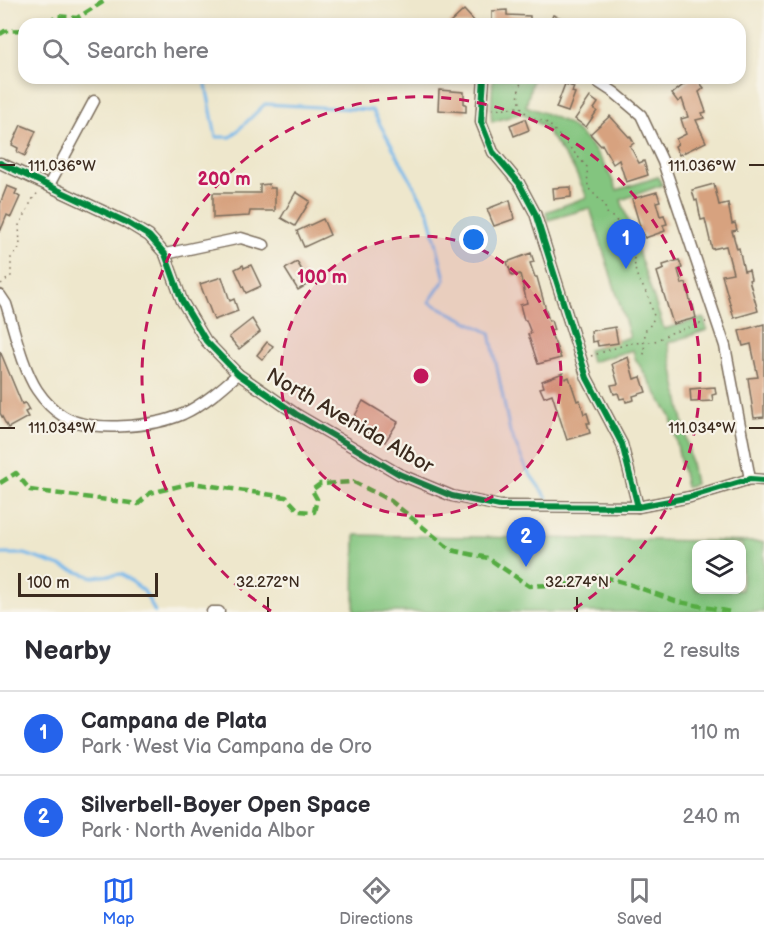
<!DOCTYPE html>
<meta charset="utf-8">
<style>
:root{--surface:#fff;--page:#f7f7f7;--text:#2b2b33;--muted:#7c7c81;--line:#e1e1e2;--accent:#2563eb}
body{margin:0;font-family:"Balsamiq Sans",sans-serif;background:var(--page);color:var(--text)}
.controls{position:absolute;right:18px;bottom:18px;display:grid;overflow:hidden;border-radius:12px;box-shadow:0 3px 9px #0003}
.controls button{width:54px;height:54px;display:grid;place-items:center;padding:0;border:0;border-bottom:2px solid var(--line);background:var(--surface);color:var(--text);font:30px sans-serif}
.scale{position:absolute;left:18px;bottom:15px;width:140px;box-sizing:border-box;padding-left:6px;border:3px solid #3b2a1e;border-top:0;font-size:16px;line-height:21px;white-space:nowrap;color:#3b2a1e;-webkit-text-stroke:4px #f7f3e8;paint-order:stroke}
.you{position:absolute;left:474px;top:240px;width:21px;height:21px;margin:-15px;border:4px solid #fff;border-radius:50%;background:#1a73e8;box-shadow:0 0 0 9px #1a73e833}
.badge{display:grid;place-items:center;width:39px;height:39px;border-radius:50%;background:var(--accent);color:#fff;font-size:20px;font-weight:700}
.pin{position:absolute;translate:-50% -50px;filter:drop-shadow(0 2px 3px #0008)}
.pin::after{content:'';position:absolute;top:32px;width:21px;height:18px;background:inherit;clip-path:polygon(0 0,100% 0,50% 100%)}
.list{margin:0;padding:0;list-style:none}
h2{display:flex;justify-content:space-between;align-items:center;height:78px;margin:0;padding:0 24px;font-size:26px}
h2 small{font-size:20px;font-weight:400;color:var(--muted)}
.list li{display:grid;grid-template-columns:39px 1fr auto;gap:18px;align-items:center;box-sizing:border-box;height:84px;padding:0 24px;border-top:2px solid var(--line)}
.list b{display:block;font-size:22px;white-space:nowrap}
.list p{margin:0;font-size:20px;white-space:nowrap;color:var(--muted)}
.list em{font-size:20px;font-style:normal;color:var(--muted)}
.icon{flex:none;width:33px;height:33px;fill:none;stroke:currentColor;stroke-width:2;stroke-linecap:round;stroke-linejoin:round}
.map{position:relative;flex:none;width:764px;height:612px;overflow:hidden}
.search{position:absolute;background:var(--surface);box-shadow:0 3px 9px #0003;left:18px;right:18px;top:18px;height:66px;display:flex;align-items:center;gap:15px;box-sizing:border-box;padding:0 21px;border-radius:18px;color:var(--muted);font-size:22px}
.sheet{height:246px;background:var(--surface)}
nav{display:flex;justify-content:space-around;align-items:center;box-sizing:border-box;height:84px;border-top:2px solid var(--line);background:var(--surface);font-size:16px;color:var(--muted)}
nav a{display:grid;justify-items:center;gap:3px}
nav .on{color:var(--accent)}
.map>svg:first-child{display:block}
</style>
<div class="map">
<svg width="764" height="612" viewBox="0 0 764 612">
<rect width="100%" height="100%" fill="#f7f3e8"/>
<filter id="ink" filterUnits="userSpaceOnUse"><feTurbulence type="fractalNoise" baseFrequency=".0167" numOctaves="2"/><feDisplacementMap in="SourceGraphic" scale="12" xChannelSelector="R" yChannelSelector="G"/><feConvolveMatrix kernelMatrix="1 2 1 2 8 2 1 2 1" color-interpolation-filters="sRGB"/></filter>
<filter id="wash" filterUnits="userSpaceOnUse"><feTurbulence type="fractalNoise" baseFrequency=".008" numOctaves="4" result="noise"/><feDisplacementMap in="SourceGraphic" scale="24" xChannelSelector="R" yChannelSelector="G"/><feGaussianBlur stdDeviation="1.35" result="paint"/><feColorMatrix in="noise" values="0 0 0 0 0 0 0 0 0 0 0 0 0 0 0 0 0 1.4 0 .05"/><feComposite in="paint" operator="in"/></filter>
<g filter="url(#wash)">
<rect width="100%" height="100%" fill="#eee7cc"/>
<g fill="#83c57f" stroke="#5f784e" stroke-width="1.5" fill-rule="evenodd">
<path d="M493,78H533L526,106C539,111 554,116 566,123C590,139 606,164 617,190L658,177L662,185L621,200L664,329L704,318L707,330L668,343L695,484L686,487L671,417L635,358L633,350L591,362L588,350L630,337L590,208L548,220L546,212L587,197L574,169L544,127L522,113L492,122L491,112Z"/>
<path d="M355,535L764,542V612H354ZM696,544H742V590H696Z"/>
</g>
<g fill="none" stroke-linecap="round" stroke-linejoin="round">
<g stroke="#76b8eb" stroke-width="3">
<path d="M206,85L216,137H231L265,104L372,110L429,213L445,279L429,302L490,333L510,432L527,470L547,498"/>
<path d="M0,554H25L93,577L122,574L144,591L155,612"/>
</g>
</g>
<g id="blocks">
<g fill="#d7a27f">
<path d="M464,10L474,21L470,24H449Z"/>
<path d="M507,10V15L530,16V24H492V11Z"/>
<path d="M553,15L576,23V24H549Z"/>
<path d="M692,78H696L704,88L699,92L706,112L702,113L704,118L696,120L706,142L679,155L675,146L678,144L676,139L686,134L681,119L688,117L682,99L678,102L672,94Z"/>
<path d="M565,84L574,87L572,92L575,93L568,112L556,108Z"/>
<path d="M439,90L464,92V104H466V112L438,110Z"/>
<path d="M590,97L598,103L594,109L597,111L586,127L575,119Z"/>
<path d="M610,116L629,137L630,136L634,143L630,146L639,163L644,161L648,175L626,182L619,160L613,164L602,144L601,146L590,134Z"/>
<path d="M525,119L529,130L514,136L510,125Z"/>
<path d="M21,125L36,131L25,156L17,152L18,148L12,145Z"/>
<path d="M269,184L270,188H275V211H250L249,216L213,218V193H260V185Z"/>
<path d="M714,184L719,205L728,203L732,224L735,223L737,230L732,231L737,249L739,248L744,271L749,270L751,279L749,280L758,311L734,318L722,275L733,273L726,246L712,249L705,219L701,220L697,200L695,201L692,190Z"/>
<path d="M7,186L17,190L15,194L20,197L11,217L7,215L0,232V204Z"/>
<path d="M571,187V197L554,199L553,188Z"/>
<path d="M296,192L310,201L295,226L281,218Z"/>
<path d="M657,192L660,201L656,202L660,216L664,215L667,224L663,225L665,231L645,238L643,233L639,234L637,227L640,226L632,199Z"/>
<path d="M510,200L514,219L494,226L487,209Z"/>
<path d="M323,219L330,235L304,247L297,231Z"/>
<path d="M531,253L534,262L530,263L535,277H537L549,321L551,320L554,330L550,331L561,358L538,364L528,334L531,333L526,320H524L520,305L527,303L520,274L512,276L507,262Z"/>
<path d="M679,260L682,268L678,270L682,284L686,283L691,305H693L696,318L673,324L657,272L664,269L663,265Z"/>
<path d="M297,262L310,283L298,290L285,269Z"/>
<path d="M243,265L244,268L251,265L261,286L246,293L235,269Z"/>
<path d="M222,277L230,301L234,299L238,311L214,320L200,284Z"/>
<path d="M252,319L260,332L239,349L229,337Z"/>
<path d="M764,324V417L754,418L748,378L758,377L751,344L743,346L739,331Z"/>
<path d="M615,327L618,343L598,346L597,341L592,342L591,331Z"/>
<path d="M267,342L273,346L263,360L257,355Z"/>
<path d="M0,351L22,404L25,403L29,410L25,412L28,417L8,428L0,413Z"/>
<path d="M628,357L634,379L641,377L646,392L633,396L634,400L626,402L625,398L620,399L618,393L614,394L611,385L618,384L612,364Z"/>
<path d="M563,373L565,379L569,377L577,401L580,400L584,414L587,413L590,423H587L590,433L567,440L552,394L544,397L540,388L544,387L542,381Z"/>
<path d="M715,387L716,394L712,395L713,401L691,402L690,389Z"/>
<path d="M363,401L398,422L385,442L351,423Z"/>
</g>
</g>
</g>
<g filter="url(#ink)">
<use href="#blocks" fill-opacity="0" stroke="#7a6c5b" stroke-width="1.5"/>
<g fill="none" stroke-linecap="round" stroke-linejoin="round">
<g stroke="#7a6c5b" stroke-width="13">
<g id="minor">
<path d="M484,78L481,122L493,152L519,183L535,213L587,378L622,444L638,507"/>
<path d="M592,78L615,93L641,115L663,162L725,346L750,479"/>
<path d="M0,163L126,222L149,236L165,254L182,301L206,341L238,374L296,414L399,474L452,496L500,506L638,507L690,497L750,479L764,480"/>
<path d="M49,185L94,101"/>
<path d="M165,254L241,238L264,245"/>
<path d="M0,295L6,304C14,329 23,369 37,390C43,399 53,410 63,416C90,433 154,427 183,414C204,404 220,390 238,374"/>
<path d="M212,612H219"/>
</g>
</g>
<g stroke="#7a6c5b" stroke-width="1.5" stroke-dasharray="1.5 4.5" stroke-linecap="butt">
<path d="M522,78L518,94L521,107L528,116L548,123L587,167L588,188L604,204L607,213L616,220L633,252L636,274L649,298L654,316L652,323L645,331L644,355"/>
<path d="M492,109L520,107"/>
<path d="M1,284L11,276V258L20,247L19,224C28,214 29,200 38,193"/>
<path d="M591,356L630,343L653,342L671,333L706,322"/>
</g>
<use href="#minor" stroke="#fff" stroke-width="10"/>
<g stroke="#55ab43" stroke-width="4.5" stroke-dasharray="9 4.5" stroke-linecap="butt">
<path d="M48,24L57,16L77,18L106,0"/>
<path d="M0,34L5,31L24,30"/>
<path d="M0,483L16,473L30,490L138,504L150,493L192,483L286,497L299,511L314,512L317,499L312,490L320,484L354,482L391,501L451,550L488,558L529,586L572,584L601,576L629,584L675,601L730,612"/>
</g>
<g stroke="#f7f3e8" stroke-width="10">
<g id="cycleway">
<path d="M484,78L481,122L493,152L519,183L535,213L587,378L622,444L638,507"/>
<path d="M0,163L126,222L149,236L165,254L182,301L206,341L238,374L296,414L399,474L452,496L500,506L638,507L690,497L750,479L764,480"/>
</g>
</g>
<use href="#cycleway" stroke="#00873e" stroke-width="6"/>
</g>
</g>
<path fill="none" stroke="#3b2a1e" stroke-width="2" d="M0,165H15M749,165H764M0,428H15M749,428H764M268,597V612M577,597V612"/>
<circle cx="421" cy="376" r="140" fill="#c2185b" fill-opacity=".12"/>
<g fill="none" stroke="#c2185b" stroke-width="3" stroke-dasharray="10 8">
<circle cx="421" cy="376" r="140"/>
<path d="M271 611A279 279 0 1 1 571 611"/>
</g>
<g text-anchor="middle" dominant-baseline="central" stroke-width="4.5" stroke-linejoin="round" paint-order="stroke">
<g font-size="21" fill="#3b2a1e" stroke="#f7f3e8">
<text transform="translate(350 421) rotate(30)">North Avenida Albor</text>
</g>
</g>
<g font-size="15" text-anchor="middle" fill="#3b2a1e" stroke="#f7f3e8" stroke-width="4.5" stroke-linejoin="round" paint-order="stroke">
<text x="702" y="171">111.036°W</text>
<text x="62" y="171">111.036°W</text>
<text x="702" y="433">111.034°W</text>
<text x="62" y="433">111.034°W</text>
<text x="268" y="587">32.272°N</text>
<text x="577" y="587">32.274°N</text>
</g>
<circle cx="421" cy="376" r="9" fill="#c2185b" stroke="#f7f3e8" stroke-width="3"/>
<g font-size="18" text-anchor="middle" font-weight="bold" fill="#c2185b" stroke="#f7f3e8" stroke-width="4.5" stroke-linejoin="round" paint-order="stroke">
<text x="224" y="185">200 m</text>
<text x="322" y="283">100 m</text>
</g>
</svg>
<div class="controls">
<button><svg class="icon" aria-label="layers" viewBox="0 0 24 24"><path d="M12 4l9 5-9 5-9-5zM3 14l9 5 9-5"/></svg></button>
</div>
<div class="scale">100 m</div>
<div class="you"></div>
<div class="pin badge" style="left:626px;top:269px">1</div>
<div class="pin badge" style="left:526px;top:567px">2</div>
<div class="search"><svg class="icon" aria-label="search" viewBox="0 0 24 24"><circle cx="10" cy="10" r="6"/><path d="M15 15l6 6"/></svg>Search here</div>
</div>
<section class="sheet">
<h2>Nearby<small>2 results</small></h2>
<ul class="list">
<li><span class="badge">1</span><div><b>Campana de Plata</b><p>Park · West Via Campana de Oro</p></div><em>110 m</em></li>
<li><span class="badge">2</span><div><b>Silverbell-Boyer Open Space</b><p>Park · North Avenida Albor</p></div><em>240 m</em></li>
</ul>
</section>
<nav>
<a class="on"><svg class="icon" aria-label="map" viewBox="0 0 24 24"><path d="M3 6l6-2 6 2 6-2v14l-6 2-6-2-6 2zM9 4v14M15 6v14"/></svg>Map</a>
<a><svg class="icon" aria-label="directions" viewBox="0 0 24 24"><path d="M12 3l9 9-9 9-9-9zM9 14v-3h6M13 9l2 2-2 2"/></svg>Directions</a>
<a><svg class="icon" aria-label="saved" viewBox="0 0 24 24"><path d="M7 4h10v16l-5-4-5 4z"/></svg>Saved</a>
</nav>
